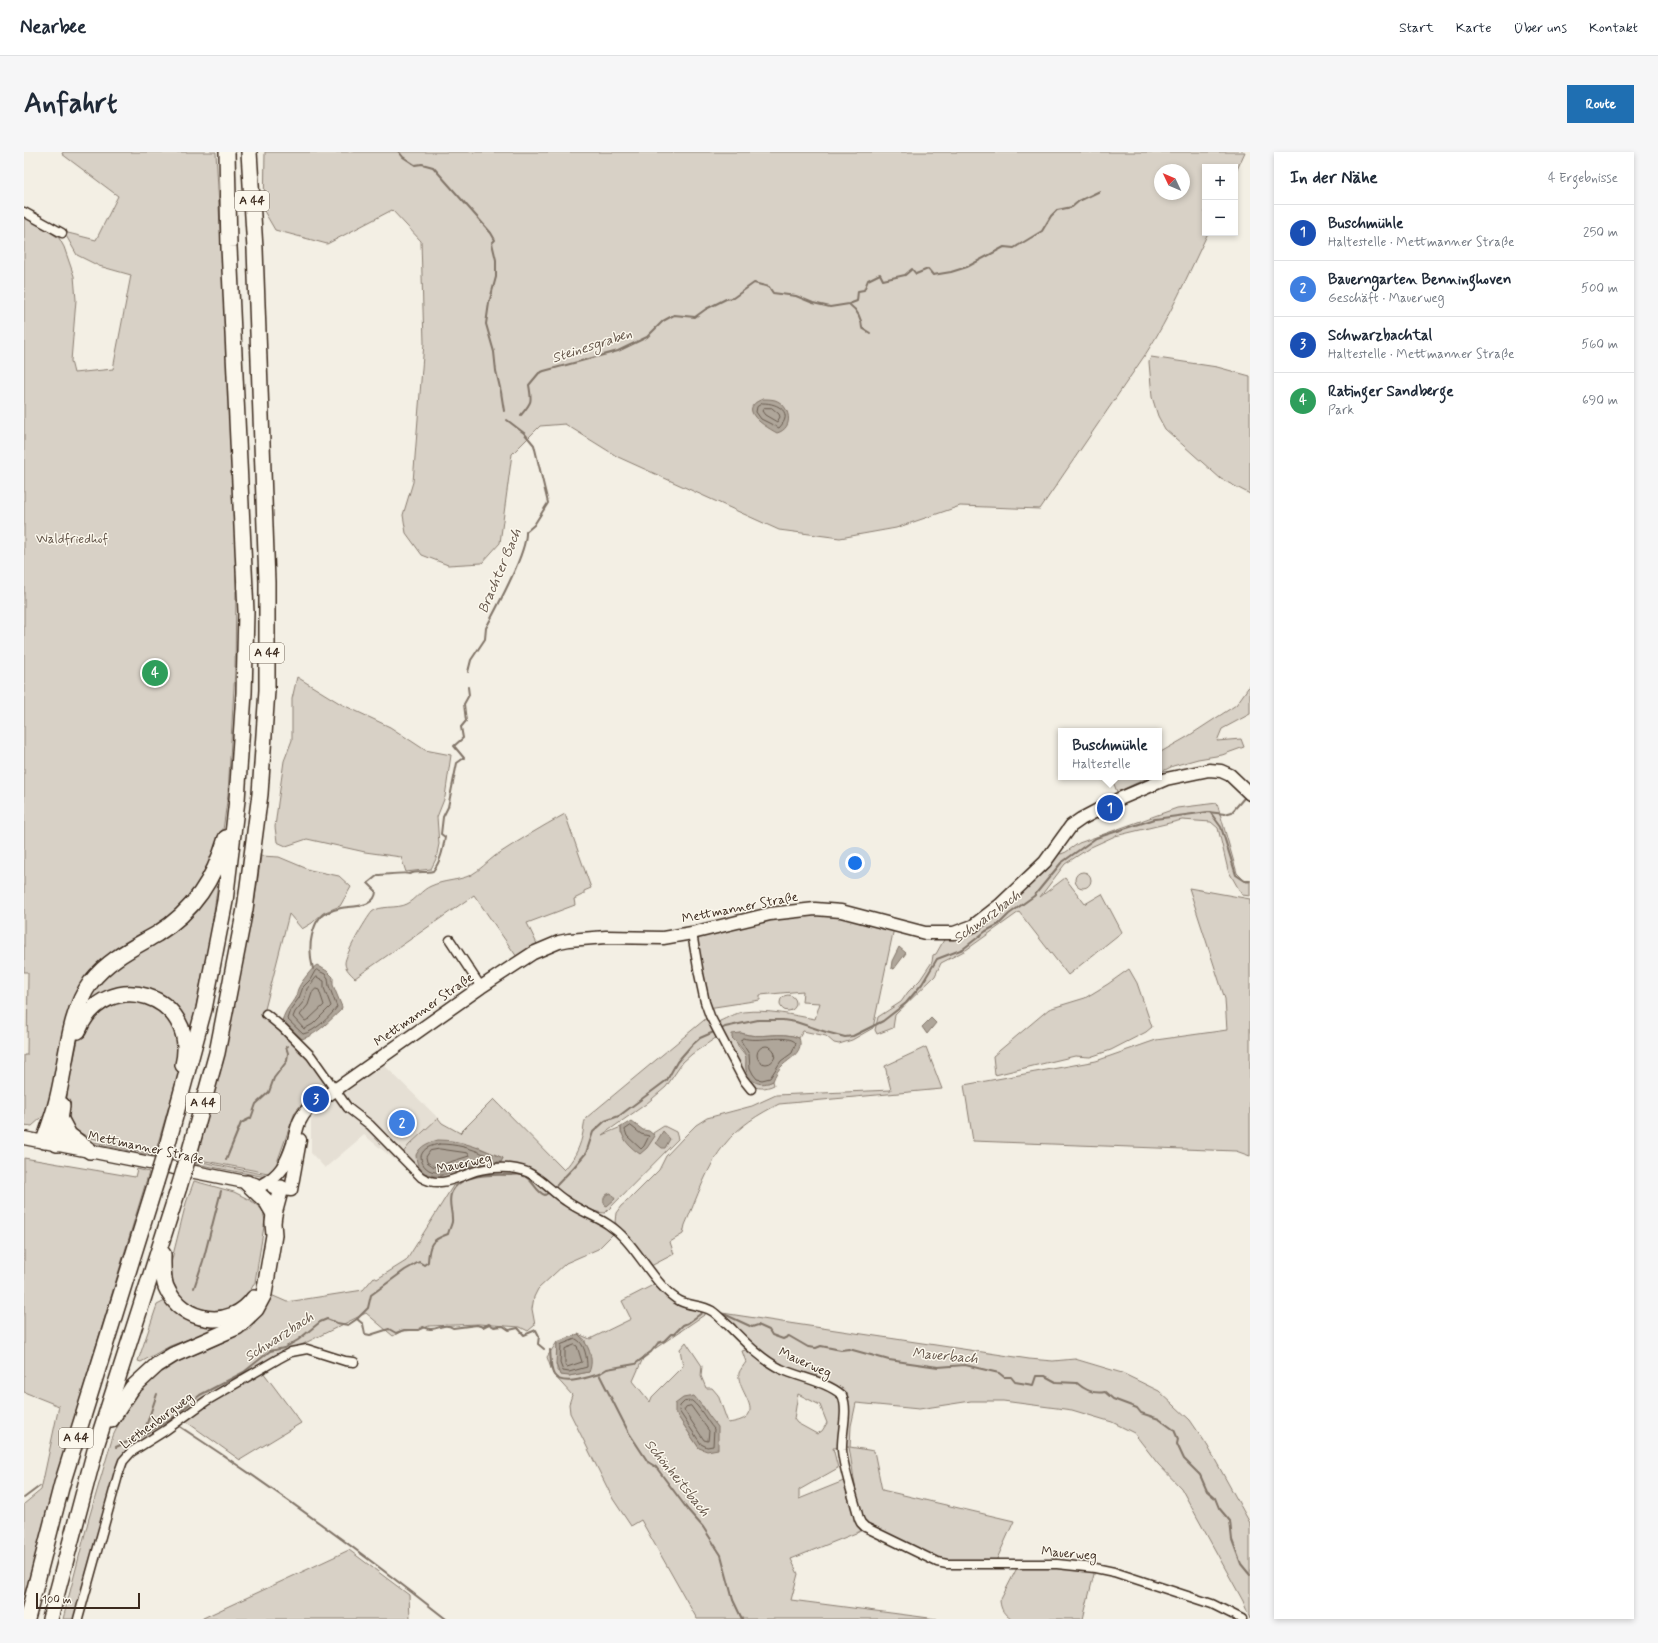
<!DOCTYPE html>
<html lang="de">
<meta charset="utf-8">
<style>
:root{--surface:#fff;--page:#f6f6f7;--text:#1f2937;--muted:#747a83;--line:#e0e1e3;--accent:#1f6fb2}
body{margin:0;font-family:Mynerve,sans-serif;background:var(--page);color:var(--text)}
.controls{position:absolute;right:12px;top:12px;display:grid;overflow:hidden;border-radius:0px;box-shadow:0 2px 6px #0003}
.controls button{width:36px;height:36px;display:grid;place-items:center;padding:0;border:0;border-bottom:1px solid var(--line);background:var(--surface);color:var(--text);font:20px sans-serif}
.compass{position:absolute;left:1130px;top:12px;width:36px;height:36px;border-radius:50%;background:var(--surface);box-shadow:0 2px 6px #0003;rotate:314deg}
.scale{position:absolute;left:12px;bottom:10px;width:104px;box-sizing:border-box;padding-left:4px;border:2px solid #3b2a1e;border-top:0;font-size:11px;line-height:14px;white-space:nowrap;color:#3b2a1e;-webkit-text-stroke:3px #fbf7ec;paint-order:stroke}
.you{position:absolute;left:831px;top:711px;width:14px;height:14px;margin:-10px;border:3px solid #fff;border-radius:50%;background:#1a73e8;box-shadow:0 0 0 6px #1a73e833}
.badge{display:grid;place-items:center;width:26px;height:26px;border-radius:50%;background:var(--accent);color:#fff;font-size:13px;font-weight:700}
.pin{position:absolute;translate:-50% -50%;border:2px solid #fff;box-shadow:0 1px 4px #0006}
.popup{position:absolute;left:1034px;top:576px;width:104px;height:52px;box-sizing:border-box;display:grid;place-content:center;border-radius:0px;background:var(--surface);filter:drop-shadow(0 1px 3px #0005);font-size:13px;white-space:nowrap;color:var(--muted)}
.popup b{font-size:15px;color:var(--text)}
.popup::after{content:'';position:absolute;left:50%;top:100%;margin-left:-8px;border:8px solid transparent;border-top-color:var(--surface)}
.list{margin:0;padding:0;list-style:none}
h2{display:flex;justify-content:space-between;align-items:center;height:52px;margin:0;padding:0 16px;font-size:17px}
h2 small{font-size:13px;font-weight:400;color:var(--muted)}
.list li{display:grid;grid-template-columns:26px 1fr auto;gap:12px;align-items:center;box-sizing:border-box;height:56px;padding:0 16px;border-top:1px solid var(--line)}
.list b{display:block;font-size:15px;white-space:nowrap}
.list p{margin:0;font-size:13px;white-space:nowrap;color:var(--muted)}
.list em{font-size:13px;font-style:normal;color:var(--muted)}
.map{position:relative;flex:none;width:1226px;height:1467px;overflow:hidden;border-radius:0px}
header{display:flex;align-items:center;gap:24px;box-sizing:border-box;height:56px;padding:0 20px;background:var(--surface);border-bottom:1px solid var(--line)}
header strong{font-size:19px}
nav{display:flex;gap:22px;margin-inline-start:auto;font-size:14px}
.intro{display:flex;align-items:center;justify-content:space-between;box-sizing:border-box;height:96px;padding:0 24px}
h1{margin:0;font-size:28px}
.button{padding:10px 18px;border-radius:0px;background:var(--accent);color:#fff;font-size:14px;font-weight:700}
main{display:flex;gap:24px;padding:0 24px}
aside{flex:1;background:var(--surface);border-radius:0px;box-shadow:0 2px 6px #0003}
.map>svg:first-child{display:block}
</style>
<header>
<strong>Nearbee</strong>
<nav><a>Start</a><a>Karte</a><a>Über uns</a><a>Kontakt</a></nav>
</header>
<div class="intro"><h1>Anfahrt</h1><a class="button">Route</a></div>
<main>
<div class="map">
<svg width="1226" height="1467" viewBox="0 0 1226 1467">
<rect width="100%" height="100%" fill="#f3efe4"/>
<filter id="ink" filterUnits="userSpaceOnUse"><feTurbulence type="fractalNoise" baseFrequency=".025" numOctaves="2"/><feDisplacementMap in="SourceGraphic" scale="8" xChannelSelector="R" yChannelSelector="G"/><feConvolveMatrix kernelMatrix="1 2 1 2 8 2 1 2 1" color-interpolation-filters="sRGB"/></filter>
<g filter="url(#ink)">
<path fill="#e5dfd4" d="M357,910L414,966L385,993L371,1008L340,983L301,1016L287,1001V968L309,949L321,935Z"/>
<g fill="#d8d1c6" stroke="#8a7e72" fill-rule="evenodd">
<path d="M39,0H192L213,385L212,437L216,439H212L211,517L204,642L199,678L191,701L182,721L166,744L145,766L62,827L49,848L41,872L25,959L8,974L0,973V903H3L4,820H0V63L35,86L40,95L50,124L52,148L47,209L50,221L89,217L107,123L75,114L53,103L40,80L72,88L94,44L38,2Z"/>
<path d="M241,0H1221L1211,22V15H1181V81H1184C1164,122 1146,165 1121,203L1016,357L936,354L872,376L816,386L755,378L594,305L541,272L516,274L488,302L476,391L458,411L424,413L398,403L382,381L379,363L389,330L400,191L397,89L368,58L303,92L251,78L240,59ZM1136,18H1160V42H1136Z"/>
<path d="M1127,205L1193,215L1226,224V342L1197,327L1141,277L1134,264L1128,245L1125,210Z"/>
<path d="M273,525L317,552L366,575L401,598L427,603L421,645L413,665L415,692L412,707L407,717L382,720L377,705L341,700L283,687L262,694L253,690L251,675L254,651L260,609L268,588V547Z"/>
<path d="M1226,533V562L1198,577L1193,589L1217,587L1220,595L1198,603L1174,607L1149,614L1135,621V601L1163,585L1212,553Z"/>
<path d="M1091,625H1126L1093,640L1088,627Z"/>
<path d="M1193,651L1213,721L1222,730H1226V744L1218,743L1204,718L1194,676L1187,670L1158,668L1091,684L1067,695L1041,712L1016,745L1041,726L1061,752L1078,742L1098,780L1044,823L995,760L942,798L917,811L911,824L871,863L869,876L853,882L851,878L854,865L877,850L884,840L896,828L908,810L909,803L912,802L921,786L936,783L1032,699L1037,702L1042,700L1055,691L1153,656Z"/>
<path d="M541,662L567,736L560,739V742L550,747L551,753L503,771L514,794L493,805L450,743L331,826C327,822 321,817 321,811C321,803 342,767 348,760C355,753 374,757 383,752C392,748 397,738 407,734C420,728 434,729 447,723C456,718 463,710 471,704C494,689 517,675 541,662Z"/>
<path d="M237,704L255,705L286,718L315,724L327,735L316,754L299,761L288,771L278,777L265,762L239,865L256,876L286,905L303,934L275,955L271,960L251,1016L247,1020L244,1021L171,1007L199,910L206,866L230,752Z"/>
<circle cx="1059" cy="728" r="8"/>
<path d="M195,724L187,780L166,884L121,840L55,861L68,834Z"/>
<path d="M1165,736L1226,747V1004L1212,999L949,989L940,933L1072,909L1132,888L1203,878L1201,847Z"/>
<path d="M798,759L870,776L849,876L828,888L815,892L810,891L802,884L779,879L775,886C756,878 736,888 717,881L708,886L713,890L714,894L744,931L749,929L750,933C742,937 733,937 726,933L693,873L696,869C703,866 712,861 719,860C743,857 768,863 791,867L796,851L778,850L779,839L736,843V848L684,856L672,782L712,771Z"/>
<path d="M1105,817L1113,831L1128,875L1122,880L1087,898L1066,905L1051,904L971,923L969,904L1025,857L1061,846L1084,832Z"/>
<circle cx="764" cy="851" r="8"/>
<path d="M123,847L151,870L158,909L132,998L66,986L53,979L41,966L44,934L54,888L58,874L86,848Z"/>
<path d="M685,864L696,883L668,902L659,910L642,935L622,952L578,983L597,975V981L630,984L629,981L640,974L652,980L654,987L581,1061C555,1060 515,1030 492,1016L420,1028L404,1027L378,1002L385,993L414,966L418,971L436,981L470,947L540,1018C549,1009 555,997 558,985C560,978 559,972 562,966ZM454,995L479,1006L477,1010L454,1012L416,1024Z"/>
<path d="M902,895L918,937L755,952C735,962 715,974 701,992C684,1012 672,1048 661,1073L659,1082L646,1090L650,1102L627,1114L591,1070L592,1061L597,1054L608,1045L635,1018L642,1004L659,986L672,973L683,966L728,954L752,943L867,938L861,914Z"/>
<path d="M291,946L290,949L275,963L256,1012C253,1019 250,1023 242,1025L172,1012L173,1009L238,1022H247L252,1017L273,961L277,956Z"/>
<path d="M51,982L65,989L130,1002V1004L60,990Z"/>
<path d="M0,1006L111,1025L113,1017L125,1020L52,1260L0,1444V1352L17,1338L35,1254L0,1240Z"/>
<path d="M471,1019H491L501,1023L592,1079L574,1097L542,1111L514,1137L510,1145L508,1157L511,1173L504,1179L496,1175L455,1172L405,1174L395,1178L378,1179L369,1184L342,1161L267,1198L101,1302L50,1467H39L65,1366L89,1284L99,1263L114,1241L131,1223L150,1210L180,1199L225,1178L241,1157L247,1143L263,1150L339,1138L350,1125L353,1127L382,1109L432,1029L453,1021Z"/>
<path d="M170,1029L210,1040L226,1048L238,1057L241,1068L231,1130L225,1141L216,1150L207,1156L187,1161L167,1153L157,1144L149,1130L147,1111L162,1051Z"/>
<path d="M631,1132L641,1139L686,1159L620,1204L609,1229L626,1250L628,1245L659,1214L656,1197L662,1190L678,1214L677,1224L682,1236H688L694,1243L704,1271C748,1265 712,1241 715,1221C716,1218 720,1213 722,1210L718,1199L726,1197L696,1163L698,1161L1005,1207L1029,1209L1051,1207L1098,1221L1135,1239L1166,1268L1183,1293L1226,1371V1467L1219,1449L1157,1336L1134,1312L1110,1281L1088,1270L1048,1258L979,1249H947L895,1257L832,1251L827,1274L826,1295L850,1299L858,1338L990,1369L972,1409L924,1410L914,1407L841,1371L836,1365L825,1295L809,1296L814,1316L775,1338V1347L822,1328L837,1379L767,1407L774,1422L767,1448L913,1467H673L617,1368L607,1374L589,1347L546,1261L545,1252L548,1243L529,1222L523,1205L533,1190V1219L545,1224L565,1220L561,1188L554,1182L566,1187L607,1167L598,1149ZM774,1242L796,1253L803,1271L798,1279L793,1282L773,1271L770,1267ZM679,1254L686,1266L694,1275L675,1296L651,1260Z"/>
<path d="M141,1149C159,1169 167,1174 195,1173L197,1175L146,1194L117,1210L114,1209L133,1153Z"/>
<path d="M239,1220L277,1271L216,1308L160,1268L186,1250Z"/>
<path d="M325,1398L385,1443L386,1467H177Z"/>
<path d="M994,1414L1071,1418L1059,1467H987C980,1462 977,1458 976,1449Z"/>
</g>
<g fill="#afa69a" stroke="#817468">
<path d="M739,247C743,247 747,247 751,248C766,253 771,276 753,281C742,275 711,257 739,247Z"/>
<path d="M875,795L882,801L870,817L867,816L868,809Z"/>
<path d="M293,813L303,819L309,825V833L318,855L317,858C305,869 294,882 278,887L258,869C262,856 266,855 272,844C273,841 273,838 275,835C277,830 289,815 293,813Z"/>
<path d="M907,866L912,871L903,882L898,875Z"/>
<path d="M717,881C736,888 756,878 775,886C780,899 767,906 760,912C755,916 751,923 749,929C737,935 726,931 722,918C721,913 723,907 721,902C720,898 711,889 708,886V882Z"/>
<path d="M607,969L619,978L625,979L631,984L623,996L616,1002C607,996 597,987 597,975Z"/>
<path d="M639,979L646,987L641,996H638L632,991Z"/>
<path d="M414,988C438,988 458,997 479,1006L477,1010C469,1010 460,1010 452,1012C433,1017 394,1039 392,1003C397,993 404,991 414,988Z"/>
<path d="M587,1041L591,1047L583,1054L581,1053C578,1048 580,1042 587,1041Z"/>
<path d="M554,1182C564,1191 571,1207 565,1220L545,1224L536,1223L532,1212L533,1190Z"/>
<path d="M670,1244C679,1254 685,1265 694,1275V1297L683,1299L675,1296L651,1260V1252L659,1246Z"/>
</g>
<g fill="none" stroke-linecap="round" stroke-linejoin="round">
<g stroke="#695c50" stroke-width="1">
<path d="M739,251C755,251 770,261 755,276L737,267L732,260L733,255Z"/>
<path d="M748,256L755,262L756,265L753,270L741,263L738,259L740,256Z"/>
<path d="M293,818L301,822L304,826L305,834L313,855C306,865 290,880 279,882L263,867L266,858L275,846L279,835L286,828L291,819Z"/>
<path d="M293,825L300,829V836L307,854L289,872L280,877L269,865L271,860L280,849L283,837Z"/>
<path d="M292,837L295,838L300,853L285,867L281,869L276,863L284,853L288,841Z"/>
<path d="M719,886C733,891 764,881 772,891L768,901L757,909L746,926L738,928L733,927L729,922L726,916L725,902L717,889Z"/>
<circle cx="742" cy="903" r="9"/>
<path d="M607,974L617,982L625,984L620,994L617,997L603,984L601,978Z"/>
<path d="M415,992C432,992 447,996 462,1003L463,1005L415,1020C405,1021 397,1014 397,1004C400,995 407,994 415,992Z"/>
<path d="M416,997L444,1001L445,1004L410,1015L403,1010L402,1005L406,999Z"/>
<path d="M552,1187C561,1191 563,1206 563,1215L545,1220L539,1219L536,1211L537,1193Z"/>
<path d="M551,1193L553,1194L558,1210L543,1215L541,1211V1197Z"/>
<path d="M668,1249C677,1256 682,1268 690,1277L689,1294L683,1295L677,1292L655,1259L656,1254L660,1250Z"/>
<path d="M667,1254L685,1279L684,1289L680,1288L660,1258L662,1255Z"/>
</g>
<g stroke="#817468" stroke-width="2">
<path d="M375,0L379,5L391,13L398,12L409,15L467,81L471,88L468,91L472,108V125L465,151L462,172L470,200L472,219L477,240L480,259"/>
<path d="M826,153C833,158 838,167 838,176L846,181"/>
<path d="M497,263C508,250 508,250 505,233L515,221L520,219L594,199L623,185L639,169L650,163L671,165L682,157L702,147L709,146L730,131L745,135L749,141L772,144L789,151L806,155L825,152L833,149L834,139L840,138L844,128L856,122L859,128L881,123L888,117L892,122L904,117L909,123L927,120L943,115L980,95L990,96L1018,79L1027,64L1033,58L1048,55L1055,49L1076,39"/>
<path d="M444,520L447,508L461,487L462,476C473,455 503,400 502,380L510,373L524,351L510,293L500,281L483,268"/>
<path d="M1186,660L1197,675L1212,723L1221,729H1226"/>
<path d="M289,817C286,805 285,795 288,783C290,776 292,767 300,762C304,760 312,757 317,756C328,754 352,756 352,739L344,731L354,723C361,723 382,720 385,722C393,719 401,721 409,719C417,709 419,697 421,685L417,682L419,665L424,655L433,611L440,606L430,594L439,586L437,575L442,569L440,552L445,543L444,535"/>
<path d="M696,878L701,875L734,868H759L772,870L802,880L821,885L829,884L859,869L882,851L898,832L913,807L939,797L962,779L975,772L985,762L1010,744L1037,711L1072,686L1131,667L1184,660L1201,662L1208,660L1220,646"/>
<path d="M202,1008L217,971L227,966L232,952L245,940L250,926L263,909L264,901L262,895L264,894"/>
<path d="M530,1036L550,1015L562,1001L569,980L581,969L595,964L643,928L653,910L667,894L676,886L692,879"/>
<path d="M170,1136L179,1109L197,1039"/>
<path d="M700,1162L728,1175L734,1173L745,1178L748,1183L759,1187L765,1184L784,1195L792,1196L797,1194L817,1198L825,1197L865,1208L914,1215L941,1213L975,1221L980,1225H987L991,1230L1009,1233L1012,1224H1021L1032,1230L1053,1231C1062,1239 1070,1242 1081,1240L1089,1247L1113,1256L1117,1261L1135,1267L1150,1278L1154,1287L1153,1292L1160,1307L1176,1323L1183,1339L1191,1346L1195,1356L1206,1369L1208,1388L1217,1412L1226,1423"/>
<path d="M333,1167L339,1172L341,1182L346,1183L365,1177L372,1181L380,1178H394L399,1175C401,1176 403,1177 406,1177C414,1178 420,1170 429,1176L453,1173L459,1175L465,1172L470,1175L479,1174L485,1178L494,1176L500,1183L512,1178L515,1184L514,1192L520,1197"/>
<path d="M526,1198C527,1205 526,1217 530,1223C538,1235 565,1225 575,1222L605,1281L624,1310L632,1315L664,1358L679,1375L697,1403L709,1448L718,1467"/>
<path d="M575,1222L583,1217L611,1212L627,1200L634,1191L640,1189L647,1182H650L659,1173L664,1171L679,1160"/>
<path d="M155,1274C247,1334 336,1399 422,1467"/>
<path d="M119,1283L133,1242"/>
<path d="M92,1295L119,1283L146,1268L176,1243L220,1220L246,1199L260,1196L274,1188L296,1170L303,1167L313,1171L324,1173L333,1167L344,1156L347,1143L381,1118L395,1110L400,1113L404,1110C405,1092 407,1088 424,1082C425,1078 427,1074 428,1070C429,1060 424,1052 427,1042C434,1022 469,1022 486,1023C489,1023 494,1022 498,1023C509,1026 511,1040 521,1043L527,1039"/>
<path d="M0,1346L16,1334"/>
</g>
<g stroke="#3b2a1e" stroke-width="11">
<g id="minor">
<path d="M0,60L38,81"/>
<path d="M668,781L675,822L681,850L686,864L719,927L727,937"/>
<path d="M426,788L457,835"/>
<path d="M242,862L259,876L287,904L324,956L346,973L397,1025C416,1037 433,1025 452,1019C466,1015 489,1014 503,1020C518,1027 528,1040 542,1049C563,1064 583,1066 602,1088C617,1104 637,1140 656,1149C666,1154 678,1153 688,1159C694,1163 700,1170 706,1175C721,1190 737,1207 757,1217C777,1226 801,1229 818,1243C825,1259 817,1280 818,1298C820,1321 830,1345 835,1367L837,1371L841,1375L913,1410L923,1412H1033L1071,1416L1090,1420L1188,1452L1218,1467"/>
<path d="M54,1467L95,1320L99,1309L107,1300L142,1278L182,1249L254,1207L267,1200L283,1197L321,1209L330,1210"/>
</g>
</g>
<g stroke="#3b2a1e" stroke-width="15">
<g id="secondary">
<path d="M0,986L231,1032"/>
<path d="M238,1033C256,1024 263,1011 269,992C273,978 273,968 284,957L457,835L509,801L535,790L545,788L582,785L639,786L668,781L746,762L791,757L817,759L901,781H930L949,774L976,753L1021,710L1047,674L1057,667L1093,648L1142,627L1185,618L1197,619L1206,623L1226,642"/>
<path d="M249,1035L267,1038L276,988"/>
</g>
</g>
<g stroke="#3b2a1e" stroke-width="18">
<g id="motorway">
<path d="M54,879C82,812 176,843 159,913"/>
<path d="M37,968L45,983L66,999"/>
<path d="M20,989C24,977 29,964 32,952C43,913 43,863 67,830C85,807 109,796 133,782C170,759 190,727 202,686"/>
<path d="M33,992L38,953"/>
<path d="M142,998L180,857L201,749L213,648L220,541L222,460L205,95L203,0"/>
<path d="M165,1002L193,901L221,757L236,642L243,538V430L231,97L225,0"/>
<path d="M223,1031L243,1050L250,1062"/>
<path d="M139,1102C139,1113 138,1124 142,1135C157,1171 207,1179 230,1146"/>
<path d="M87,1268L108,1236L133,1213L149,1203L213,1175L232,1157L240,1142L250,1083L249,1071L250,1062L257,1036"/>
<path d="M3,1467L38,1332L132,1030"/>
<path d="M26,1467L73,1291L155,1035"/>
</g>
</g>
<use href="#minor" stroke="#fbf7ec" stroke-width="8"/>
<use href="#secondary" stroke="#fbf7ec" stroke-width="12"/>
<use href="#motorway" stroke="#fbf7ec" stroke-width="15"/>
<g stroke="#3b2a1e" stroke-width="18" stroke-linecap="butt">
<g id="motorway-bridge">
<path d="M132,1030L142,998"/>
<path d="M155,1035L165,1002"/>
</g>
</g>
<use href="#motorway-bridge" stroke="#fbf7ec" stroke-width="15"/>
</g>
</g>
<g text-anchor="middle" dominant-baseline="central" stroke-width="3" stroke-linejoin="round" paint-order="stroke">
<g fill="#fbf7ec" stroke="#75685c" stroke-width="1">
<rect x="211" y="39" width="34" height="20" rx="3"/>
<rect x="226" y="491" width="34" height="20" rx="3"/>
<rect x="162" y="941" width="34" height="20" rx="3"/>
<rect x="35" y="1276" width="34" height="20" rx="3"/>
</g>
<g font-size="12" font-weight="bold" fill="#3b2a1e">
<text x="228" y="49">A 44</text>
<text x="243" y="501">A 44</text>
<text x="179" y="951">A 44</text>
<text x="52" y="1286">A 44</text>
</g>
<g font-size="13" fill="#625448" stroke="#fbf7ec">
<text x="48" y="387">Waldfriedhof</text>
</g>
<g font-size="13" fill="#3b2a1e" stroke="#fbf7ec">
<text transform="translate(716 756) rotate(-11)">Mettmanner Straße</text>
<text transform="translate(400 858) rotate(-35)">Mettmanner Straße</text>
<text transform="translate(122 996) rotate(12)">Mettmanner Straße</text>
<text transform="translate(440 1012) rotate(-12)">Mauerweg</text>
<text transform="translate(781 1211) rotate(24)">Mauerweg</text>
<text transform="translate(133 1269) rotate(-36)">Liethenburgweg</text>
<text transform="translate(1045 1402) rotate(5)">Mauerweg</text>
</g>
<g font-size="14" font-style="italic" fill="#645549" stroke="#fbf7ec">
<text transform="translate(568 194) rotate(-18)">Steinesgraben</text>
<text transform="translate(476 419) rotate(-67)">Brachter Bach</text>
<text transform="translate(963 765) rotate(-36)">Schwarzbach</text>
<text transform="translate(255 1185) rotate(-33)">Schwarzbach</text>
<text transform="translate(921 1204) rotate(5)">Mauerbach</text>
<text transform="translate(653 1326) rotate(51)">Schönheitsbach</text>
</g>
</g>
</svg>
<div class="controls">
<button>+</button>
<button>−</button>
</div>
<svg class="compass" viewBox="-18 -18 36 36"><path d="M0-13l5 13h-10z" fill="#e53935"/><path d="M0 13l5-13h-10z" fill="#747a83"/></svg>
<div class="scale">100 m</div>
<div class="you"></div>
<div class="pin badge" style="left:1086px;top:656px;background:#1a4fb4">1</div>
<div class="popup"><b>Buschmühle</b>Haltestelle</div>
<div class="pin badge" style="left:378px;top:971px;background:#3f7fe0">2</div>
<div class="pin badge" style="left:292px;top:947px;background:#1a4fb4">3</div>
<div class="pin badge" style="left:131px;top:521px;background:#2e9e5b">4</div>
</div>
<aside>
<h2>In der Nähe<small>4 Ergebnisse</small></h2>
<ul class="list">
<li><span class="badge" style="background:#1a4fb4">1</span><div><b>Buschmühle</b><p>Haltestelle · Mettmanner Straße</p></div><em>250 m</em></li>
<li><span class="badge" style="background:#3f7fe0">2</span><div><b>Bauerngarten Benninghoven</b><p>Geschäft · Mauerweg</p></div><em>500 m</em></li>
<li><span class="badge" style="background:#1a4fb4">3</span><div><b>Schwarzbachtal</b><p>Haltestelle · Mettmanner Straße</p></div><em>560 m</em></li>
<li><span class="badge" style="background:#2e9e5b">4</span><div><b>Ratinger Sandberge</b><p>Park</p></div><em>690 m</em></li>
</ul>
</aside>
</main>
